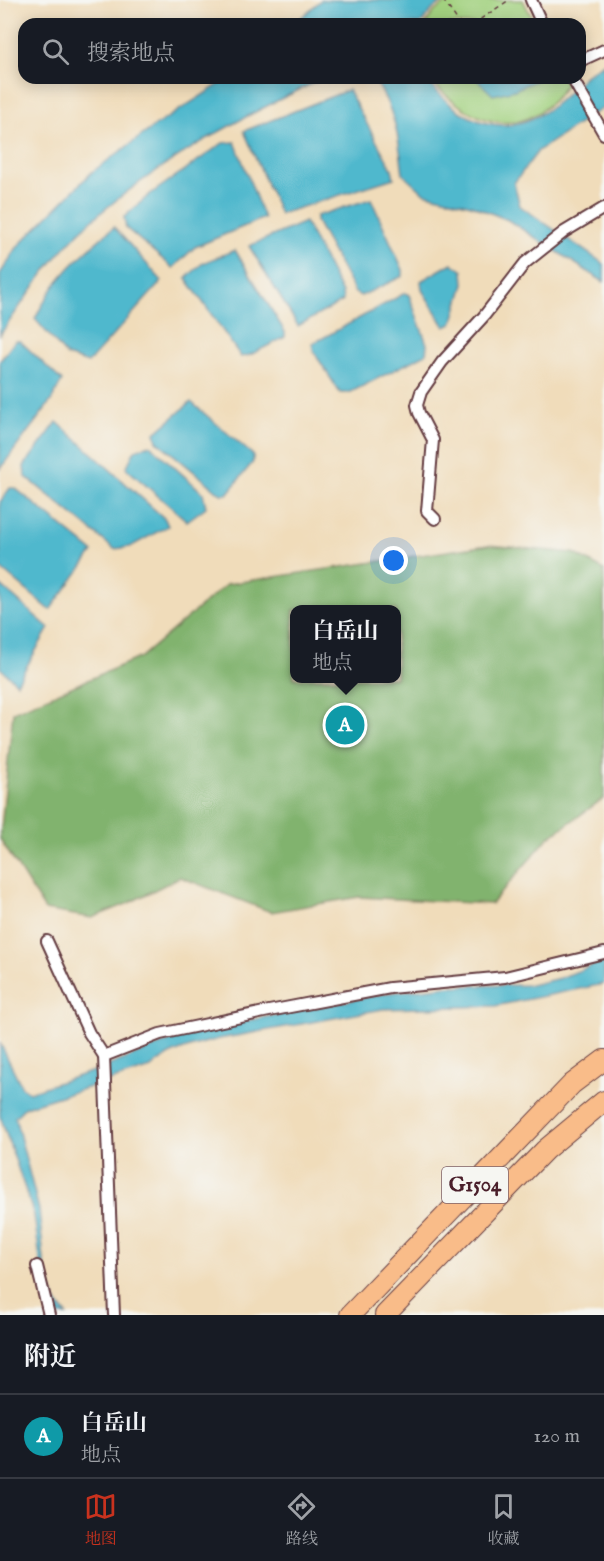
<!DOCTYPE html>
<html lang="zh">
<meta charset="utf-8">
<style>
:root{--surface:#171b24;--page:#242831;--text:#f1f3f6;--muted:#9ea1a6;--line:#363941;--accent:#c8321e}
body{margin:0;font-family:"IM FELL English","Noto Serif SC",serif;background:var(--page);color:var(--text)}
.you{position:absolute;left:394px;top:561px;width:21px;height:21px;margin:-15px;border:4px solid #fff;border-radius:50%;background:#1a73e8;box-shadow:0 0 0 9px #1a73e833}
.badge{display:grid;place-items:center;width:39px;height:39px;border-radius:50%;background:var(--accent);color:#fff;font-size:20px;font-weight:700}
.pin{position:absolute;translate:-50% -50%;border:3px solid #fff;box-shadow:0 2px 6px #0006}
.popup{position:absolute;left:290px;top:605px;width:111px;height:78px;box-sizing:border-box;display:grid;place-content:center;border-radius:12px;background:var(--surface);filter:drop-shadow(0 2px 4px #0005);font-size:20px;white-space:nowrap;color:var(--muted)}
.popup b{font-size:22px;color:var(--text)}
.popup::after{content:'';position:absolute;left:50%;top:100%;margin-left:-12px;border:12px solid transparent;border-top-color:var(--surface)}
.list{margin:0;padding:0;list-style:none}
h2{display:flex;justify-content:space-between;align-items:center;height:78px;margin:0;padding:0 24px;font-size:26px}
h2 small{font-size:20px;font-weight:400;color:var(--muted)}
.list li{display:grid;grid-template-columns:39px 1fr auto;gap:18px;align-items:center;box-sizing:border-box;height:84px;padding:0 24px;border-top:2px solid var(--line)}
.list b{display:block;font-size:22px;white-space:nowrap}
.list p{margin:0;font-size:20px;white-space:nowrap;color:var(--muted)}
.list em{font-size:20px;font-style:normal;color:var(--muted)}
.icon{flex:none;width:33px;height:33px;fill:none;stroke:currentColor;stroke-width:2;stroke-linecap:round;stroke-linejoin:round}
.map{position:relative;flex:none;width:604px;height:1315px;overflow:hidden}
.search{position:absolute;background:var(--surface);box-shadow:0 3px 15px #0003;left:18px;right:18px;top:18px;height:66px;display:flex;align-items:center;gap:15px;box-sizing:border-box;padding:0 21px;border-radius:18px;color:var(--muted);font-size:22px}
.sheet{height:162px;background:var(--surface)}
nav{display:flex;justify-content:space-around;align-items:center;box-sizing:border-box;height:84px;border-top:2px solid var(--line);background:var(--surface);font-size:16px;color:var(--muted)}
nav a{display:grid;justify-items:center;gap:3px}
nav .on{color:var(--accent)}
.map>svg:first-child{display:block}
</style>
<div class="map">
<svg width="604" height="1315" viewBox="0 0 604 1315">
<rect width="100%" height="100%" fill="#f6f6f2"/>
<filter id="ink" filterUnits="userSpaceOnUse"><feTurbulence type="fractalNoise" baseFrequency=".0167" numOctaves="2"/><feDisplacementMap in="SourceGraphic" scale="12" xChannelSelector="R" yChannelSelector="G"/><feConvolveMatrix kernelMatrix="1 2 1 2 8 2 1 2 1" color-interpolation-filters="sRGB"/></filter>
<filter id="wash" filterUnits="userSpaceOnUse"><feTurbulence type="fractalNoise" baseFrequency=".008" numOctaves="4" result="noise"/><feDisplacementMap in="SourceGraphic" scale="24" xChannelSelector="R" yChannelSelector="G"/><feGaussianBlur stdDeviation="1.35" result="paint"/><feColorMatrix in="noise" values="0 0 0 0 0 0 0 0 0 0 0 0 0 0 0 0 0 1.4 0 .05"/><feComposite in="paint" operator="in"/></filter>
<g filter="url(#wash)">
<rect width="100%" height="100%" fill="#f0dcba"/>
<g fill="#a2d17f" stroke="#767855" stroke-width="1.5">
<path d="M450,0H523L535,24H425L435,11Z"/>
<path d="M429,78H563L566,84C525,146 471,125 429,78Z"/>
</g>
<path fill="#81b36e" stroke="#66694c" stroke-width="1.5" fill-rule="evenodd" d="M488,545L574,553L604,570V798L548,838L491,904L359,897L271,912L180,877L129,903L92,918L45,910L0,839L13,712L141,657L227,584ZM294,610H396V678H294Z"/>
<g fill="#4fb8cd" stroke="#4c6c7c" stroke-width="1.5">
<path d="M321,0H446L433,9L421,24H294Z"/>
<path d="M604,63V107L538,151L514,183L520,206L604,264V282L508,220L471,205L424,193L403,174C399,138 395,108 373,78H426C461,126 511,143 559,101C578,85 580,76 604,63Z"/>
<path d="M229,78H324C241,117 160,161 91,221C55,253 27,296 0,335V274L18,246L92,172L159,123Z"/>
<path d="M475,78H541L514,90L493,95Z"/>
<path d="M348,90L392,169L394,178L280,214L244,131Z"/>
<path d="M235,142L264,218L195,247L173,268L126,228L124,217L149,195L223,143Z"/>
<path d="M371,199L403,270V276L361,296L355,293L316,221V216Z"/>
<path d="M305,222L342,293L343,301L298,326L249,246Z"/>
<path d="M114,227L162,281L88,363L67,356L35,319C54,278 80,256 114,227Z"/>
<path d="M235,250L285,332V337L250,355L241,357L186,278L203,263Z"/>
<path d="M452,263L463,271L464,284L452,324L445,327L422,290L421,281Z"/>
<path d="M405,293L409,295L427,344L426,354L349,393H340L314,352L312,344Z"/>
<path d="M15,341H20L62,381L51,401L0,469V361Z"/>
<path d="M191,402L253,455V462L227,494H221L157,441L155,433Z"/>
<path d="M57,422L165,519L168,526L130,547L114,549L25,476L24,466Z"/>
<path d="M150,445L203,493L206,507L187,521L126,468L135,450Z"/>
<path d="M10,488H15L93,552L50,610L0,568V502Z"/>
<path d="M0,585L49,628L17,683L0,668Z"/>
<path d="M604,961V984L495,1006L383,1009L219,1039C196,1045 168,1051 151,1068L25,1107L15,1117L39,1210L45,1270L56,1302L67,1315H55L43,1281L34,1215L0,1116V1043L22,1087L29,1092L100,1069L195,1031L387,993L448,986L531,985L560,978Z"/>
</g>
</g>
<g filter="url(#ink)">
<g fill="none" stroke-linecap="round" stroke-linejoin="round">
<g stroke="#633b40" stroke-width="14">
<g id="minor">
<path d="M531,0L542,24"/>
<path d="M580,61L604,50"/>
<path d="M572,78L604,134"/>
<path d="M435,519L427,511L433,440L419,413L417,405L421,392L442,362L484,316L525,263L564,232L604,208"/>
<path d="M47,941L89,1033L104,1056L114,1315"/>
<path d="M104,1056L160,1034L269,1011L390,988L505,977L604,953"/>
<path d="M37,1266L49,1315"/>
</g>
</g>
<g stroke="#633b40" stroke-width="22">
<g id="motorway">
<path d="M350,1315L572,1084L604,1060"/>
<path d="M385,1315L545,1150L604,1101"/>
</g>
</g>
<g stroke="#633b40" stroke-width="1.5" stroke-dasharray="4.5 4.5" stroke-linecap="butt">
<path d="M443,0L460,24"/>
<path d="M473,24L509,0"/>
</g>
<use href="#minor" stroke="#fff" stroke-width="10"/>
<use href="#motorway" stroke="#f9bc89" stroke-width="20"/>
</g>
</g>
<g text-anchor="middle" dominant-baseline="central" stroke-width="4.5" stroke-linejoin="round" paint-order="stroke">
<rect fill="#f6f6f2" stroke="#7e6067" stroke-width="1.5" x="442" y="1167" width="66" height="36" rx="4.5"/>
<g font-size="21" font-weight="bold" fill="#4a1f2b">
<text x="475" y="1185">G1504</text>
</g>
</g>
</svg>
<div class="you"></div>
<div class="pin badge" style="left:345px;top:725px;background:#0f9aa8">A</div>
<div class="popup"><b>白岳山</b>地点</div>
<div class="search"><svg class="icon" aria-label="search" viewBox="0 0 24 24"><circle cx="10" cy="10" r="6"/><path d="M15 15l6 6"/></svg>搜索地点</div>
</div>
<section class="sheet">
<h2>附近<small></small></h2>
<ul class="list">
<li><span class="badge" style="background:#0f9aa8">A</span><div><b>白岳山</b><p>地点</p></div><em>120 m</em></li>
</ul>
</section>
<nav>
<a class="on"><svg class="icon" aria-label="map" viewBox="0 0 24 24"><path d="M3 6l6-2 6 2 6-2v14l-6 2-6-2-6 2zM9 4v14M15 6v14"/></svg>地图</a>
<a><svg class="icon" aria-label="directions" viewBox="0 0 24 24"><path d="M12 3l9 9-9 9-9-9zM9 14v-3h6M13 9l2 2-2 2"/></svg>路线</a>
<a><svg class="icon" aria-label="saved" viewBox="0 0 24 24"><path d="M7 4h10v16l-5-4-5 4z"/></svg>收藏</a>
</nav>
